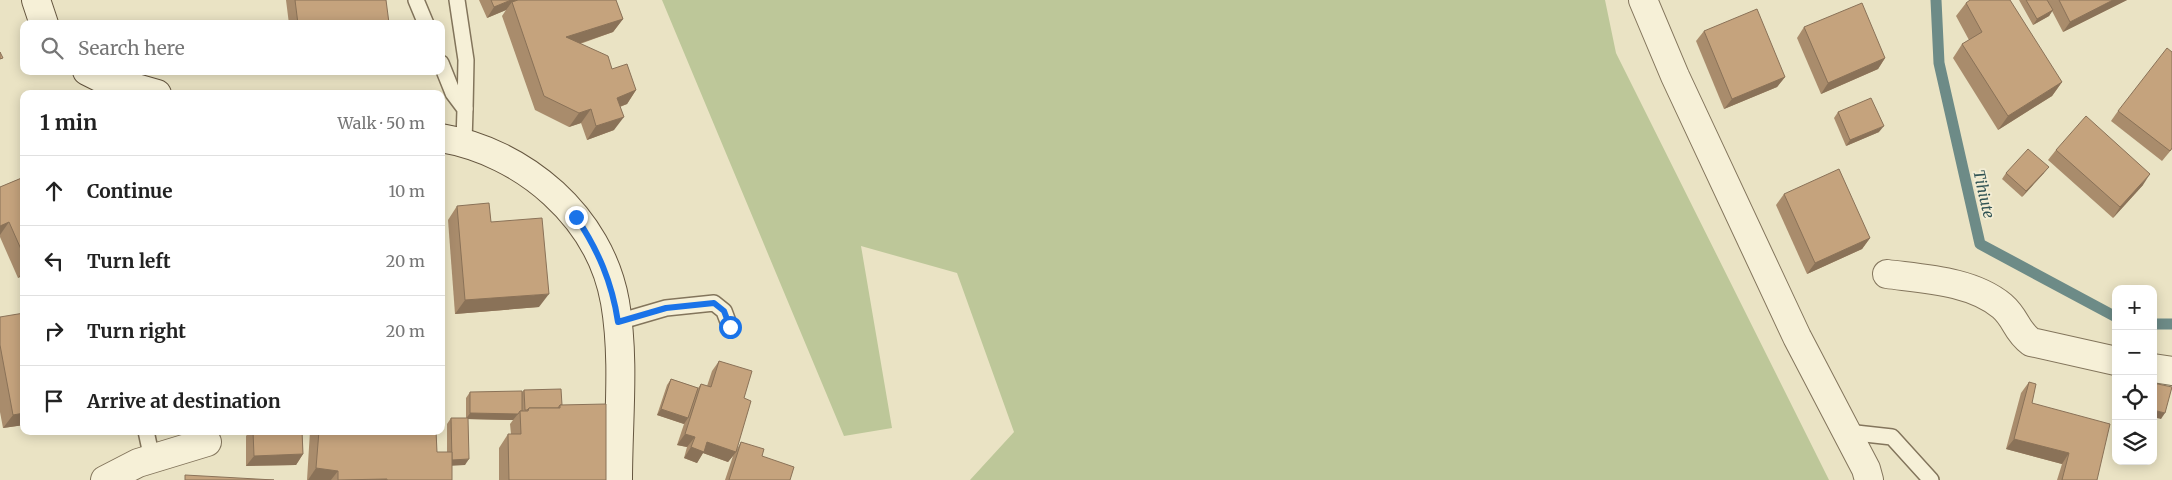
<!DOCTYPE html>
<meta charset="utf-8">
<style>
:root{--surface:#fff;--page:#f2f2f2;--text:#222;--muted:#767676;--line:#e0e0e0}
body{margin:0;font-family:Merriweather,serif;background:var(--page);color:var(--text)}
.controls{position:absolute;right:15px;bottom:15px;display:grid;overflow:hidden;border-radius:10px;box-shadow:0 2px 12px #0003}
.controls button{width:45px;height:45px;display:grid;place-items:center;padding:0;border:0;border-bottom:1px solid var(--line);background:var(--surface);color:var(--text);font:25px sans-serif}
.stop{position:absolute;width:15px;height:15px;margin:-11px;border:4px solid #1a73e8;border-radius:50%;background:#fff}
.stop.end{background:#1a73e8;border-color:#fff;box-shadow:0 1px 5px #0008}
.list{margin:0;padding:0;list-style:none}
h2{display:flex;justify-content:space-between;align-items:center;height:65px;margin:0;padding:0 20px;font-size:21px}
h2 small{font-size:16px;font-weight:400;color:var(--muted)}
.list li{display:grid;grid-template-columns:32px 1fr auto;gap:15px;align-items:center;box-sizing:border-box;height:70px;padding:0 20px;border-top:1px solid var(--line)}
.list b{display:block;font-size:19px;white-space:nowrap}
.list em{font-size:16px;font-style:normal;color:var(--muted)}
.icon{flex:none;width:28px;height:28px;fill:none;stroke:currentColor;stroke-width:2;stroke-linecap:round;stroke-linejoin:round}
.map{position:relative;flex:none;width:2172px;height:480px;overflow:hidden}
.search{position:absolute;background:var(--surface);box-shadow:0 2px 12px #0003;left:20px;top:20px;width:425px;height:55px;display:flex;align-items:center;gap:12px;box-sizing:border-box;padding:0 18px;border-radius:10px;color:var(--muted);font-size:19px}
.panel{position:absolute;background:var(--surface);box-shadow:0 2px 12px #0003;left:20px;top:90px;width:425px;height:345px;border-radius:10px}
.map>svg:first-child{display:block}
</style>
<div class="map">
<svg width="2172" height="480" viewBox="0 0 2172 480">
<rect width="100%" height="100%" fill="#eae3c4"/>
<path fill="#bdc799" d="M662,0H1605L1616,53L1829,480H970L1014,432L957,273L861,246L892,428L844,436Z"/>
<g fill="none" stroke-linecap="round" stroke-linejoin="round">
<g stroke="#6d8b87" stroke-width="11">
<path d="M1936,0L1939,63L1980,244L2116,317"/>
<path d="M2153,324H2172"/>
</g>
<g stroke="#83755c" stroke-width="18">
<g id="lane">
<path d="M416,0L426,24"/>
<path d="M457,0L466,60L465,109"/>
<path d="M441,63L453,93L465,109L464,142"/>
<path d="M618,322L666,308L714,303L724,311L730,327"/>
<path d="M146,431L152,459"/>
<path d="M1847,432L1892,437L1931,480"/>
</g>
</g>
<g stroke="#83755c" stroke-width="30">
<g id="street">
<path d="M1643,0L1675,76L1797,337L1866,469L1869,480"/>
<path d="M1887,274C1925,279 1972,281 2002,306C2017,319 2015,330 2031,342L2116,361"/>
<path d="M2153,368L2172,371"/>
<path d="M105,480L138,463L207,442"/>
</g>
</g>
<g stroke="#65563f" stroke-width="30">
<g id="secondary">
<path d="M36,0L44,24"/>
<path d="M87,71L101,78L157,94"/>
<path d="M441,138C524,152 600,217 615,302C625,360 618,421 618,480"/>
</g>
</g>
<use href="#lane" stroke="#f6f0d7" stroke-width="15"/>
<use href="#street" stroke="#f6f0d7" stroke-width="28"/>
<use href="#secondary" stroke="#f6f0d7" stroke-width="28"/>
</g>
<g fill="#a98c6c">
<path d="M286,0H386L388,24H289Z"/>
<path d="M479,0H616L623,19L613,32L580,44L612,69L636,90L627,104L620,107L614,130L587,140L581,123L569,127L535,110L502,16L506,10L487,18Z"/>
<path d="M2019,0H2127L2063,32L2052,11L2049,16L2033,25Z"/>
<path d="M1966,3L2062,82L2052,96L1998,130L1953,58L1962,44L1969,40L1956,16Z"/>
<path d="M1804,27L1885,58L1878,69L1821,94L1797,38Z"/>
<path d="M1704,31L1785,77L1777,87L1724,109L1696,41Z"/>
<path d="M2118,111L2172,149L2162,161L2111,121Z"/>
<path d="M1838,112L1879,132L1846,146L1834,118Z"/>
<path d="M2056,150L2143,185L2113,218L2048,160Z"/>
<path d="M2006,173H2044L2022,197L2002,179Z"/>
<path d="M24,177V275L18,278L0,237V187Z"/>
<path d="M1784,194L1870,238L1862,249L1807,274L1776,205Z"/>
<path d="M457,206L491,222L539,307L455,314L448,220Z"/>
<path d="M0,317L24,425L3,428L0,412Z"/>
<path d="M719,361L744,398L737,449L741,442L762,456L790,480H725L733,456L728,462L703,453L697,463L684,458L687,447L677,445L684,424L657,415L667,385L671,379L698,388L701,384L707,386L712,371Z"/>
<path d="M2029,382L2032,403L2097,480H2057L2062,464L2006,449L2021,393Z"/>
<path d="M524,390L562,405L606,480H499V448L508,434H511L510,424L513,420L468,419L465,465H452V480H307L310,431H436L437,452H447V424L451,418H466V398L470,392H522Z"/>
<path d="M250,431H302L303,454L296,465L246,466V436Z"/>
</g>
<g fill="#8a7258">
<path d="M511,0H530L512,2L506,10L487,18L494,7Z"/>
<path d="M2113,0H2127L2063,32L2070,22Z"/>
<path d="M2053,10L2049,16L2033,25L2037,19Z"/>
<path d="M623,19L613,32L557,51L566,37Z"/>
<path d="M1885,58L1878,69L1821,94L1828,83Z"/>
<path d="M1785,77L1777,87L1724,109L1732,99Z"/>
<path d="M2062,82L2052,96L1998,130L2008,116Z"/>
<path d="M636,90L627,104L607,111L617,98Z"/>
<path d="M591,109L581,123L569,127L579,113Z"/>
<path d="M624,117L614,130L587,140L596,126Z"/>
<path d="M1884,126L1879,132L1846,146L1850,140Z"/>
<path d="M2049,167L2044,173L2022,197L2026,191Z"/>
<path d="M2150,174L2143,185L2113,218L2120,207Z"/>
<path d="M9,222L0,235V226Z"/>
<path d="M1870,238L1862,249L1807,274L1815,263Z"/>
<path d="M24,269V275L18,278Z"/>
<path d="M549,294L539,307L455,314L465,300Z"/>
<path d="M661,409L688,418L684,424L657,415Z"/>
<path d="M2153,410L2165,413L2161,419L2153,417Z"/>
<path d="M24,413V425L3,428L13,415Z"/>
<path d="M470,413L518,414L513,420L466,419Z"/>
<path d="M685,434L695,437L687,447L677,445Z"/>
<path d="M2014,439L2069,453L2062,464L2006,449Z"/>
<path d="M707,442L736,452L728,462L703,453L697,463L684,458L691,447Z"/>
<path d="M303,454L296,465L246,466L254,456Z"/>
<path d="M469,459L465,465L448,466L452,460Z"/>
<path d="M316,468L338,471L331,480H308Z"/>
<path d="M387,479L386,480H338Z"/>
</g>
<g fill="#c5a37d" stroke="#8a7258">
<path d="M295,0H386L389,23L298,24Z"/>
<path d="M491,0H511L494,7Z"/>
<path d="M518,0H616L623,19L566,37L608,56L612,69L627,64L636,90L617,98L624,117L596,126L591,109L579,113L544,96L512,2Z"/>
<path d="M1970,0H2010L2062,82L2008,116L1962,44L1982,32L1966,3Z"/>
<path d="M2026,0H2047L2053,10L2037,19Z"/>
<path d="M2059,0H2113L2070,22Z"/>
<path d="M1862,3L1885,58L1828,83L1804,27Z"/>
<path d="M1757,9L1785,77L1732,99L1704,31Z"/>
<path d="M2167,48L2172,52V148L2170,151L2118,111Z"/>
<path d="M0,52L3,58L0,59Z"/>
<path d="M1871,98L1884,126L1850,140L1838,112Z"/>
<path d="M2086,116L2150,174L2120,207L2056,150Z"/>
<path d="M2028,149L2049,167L2026,191L2006,173Z"/>
<path d="M1839,169L1870,238L1815,263L1784,194Z"/>
<path d="M24,177V256L9,222L0,226V187Z"/>
<path d="M489,203L491,222L542,218L549,294L465,300L457,206Z"/>
<path d="M24,313V413L13,415L0,345V317Z"/>
<path d="M719,361L752,371L744,398L751,401L736,452L707,442L704,452L691,447L695,437L685,434L701,384L711,387Z"/>
<path d="M671,379L698,388L688,418L661,409Z"/>
<path d="M2029,382L2036,384L2032,403L2110,424L2097,480H2062L2069,453L2014,439Z"/>
<path d="M2153,383L2172,387L2165,413L2153,410Z"/>
<path d="M561,389L562,405H560L558,408H529L527,410H525L524,390Z"/>
<path d="M522,391V411H520L518,414L470,413V392Z"/>
<path d="M606,404V480H509L508,434H521L520,411H528L529,408H560V405Z"/>
<path d="M451,418H468L469,459L452,460Z"/>
<path d="M253,431H302L303,454L254,456Z"/>
<path d="M319,431H436L437,452H452V480H387V479L338,480V471L316,468Z"/>
<path d="M741,442L764,449L762,456L794,467L790,480H729Z"/>
<path d="M185,475L274,480H185Z"/>
</g>
<g fill="none" stroke-linecap="round" stroke-linejoin="round">
<path stroke="#1a73e8" stroke-width="6" d="M576,217C598,250 612,282 618,322L666,308L714,303L724,311L730,327"/>
</g>
<g text-anchor="middle" dominant-baseline="central" stroke-width="4" stroke-linejoin="round" paint-order="stroke">
<g font-size="15" font-style="italic" fill="#2f5253" stroke="#f2ecd3">
<text transform="translate(1984 194) rotate(77)">Tihiute</text>
</g>
</g>
</svg>
<div class="controls">
<button>+</button>
<button>−</button>
<button><svg class="icon" aria-label="locate" viewBox="0 0 24 24"><circle cx="12" cy="12" r="6"/><path d="M12 2v4M12 18v4M2 12h4M18 12h4"/></svg></button>
<button><svg class="icon" aria-label="layers" viewBox="0 0 24 24"><path d="M12 4l9 5-9 5-9-5zM3 14l9 5 9-5"/></svg></button>
</div>
<div class="stop" style="left:730px;top:327px"></div>
<div class="stop end" style="left:576px;top:217px"></div>
<div class="search"><svg class="icon" aria-label="search" viewBox="0 0 24 24"><circle cx="10" cy="10" r="6"/><path d="M15 15l6 6"/></svg>Search here</div>
<section class="panel">
<h2>1 min<small>Walk · 50 m</small></h2>
<ul class="list">
<li><svg class="icon" aria-label="ahead" viewBox="0 0 24 24"><path d="M12 20V5M6 11l6-6 6 6"/></svg><div><b>Continue</b></div><em>10 m</em></li>
<li><svg class="icon" aria-label="left" viewBox="0 0 24 24"><path d="M17 20v-9H6M10 6l-5 5 5 5"/></svg><div><b>Turn left</b></div><em>20 m</em></li>
<li><svg class="icon" aria-label="right" viewBox="0 0 24 24"><path d="M7 20v-9h11M14 6l5 5-5 5"/></svg><div><b>Turn right</b></div><em>20 m</em></li>
<li><svg class="icon" aria-label="arrive" viewBox="0 0 24 24"><path d="M6 21V4h12l-3 4 3 4H6"/></svg><div><b>Arrive at destination</b></div></li>
</ul>
</section>
</div>
